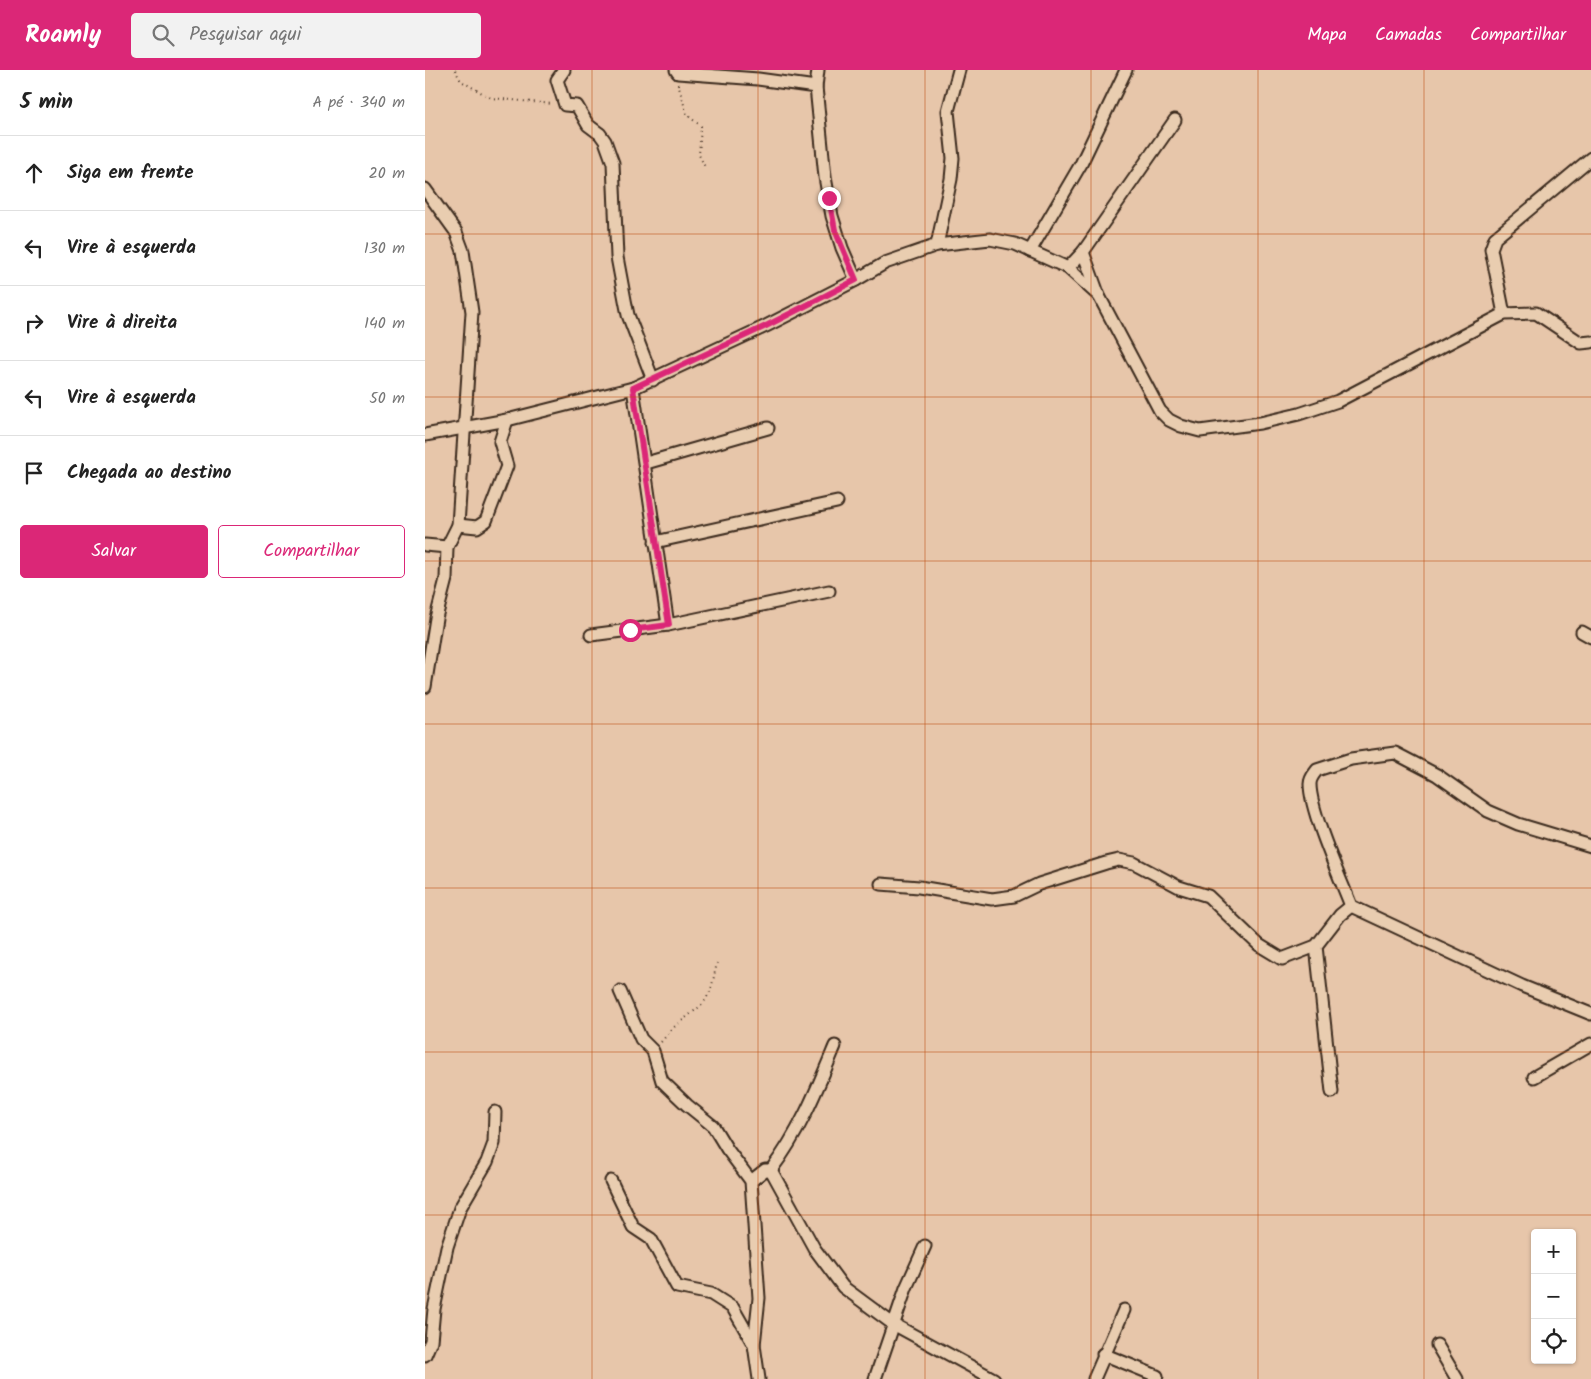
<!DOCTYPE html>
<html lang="pt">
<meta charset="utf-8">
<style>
:root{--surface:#fff;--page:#f2f2f2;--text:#222;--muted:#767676;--line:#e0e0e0;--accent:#db2777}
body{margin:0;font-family:Kalam,sans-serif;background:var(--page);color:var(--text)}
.controls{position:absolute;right:15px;bottom:15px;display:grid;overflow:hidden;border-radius:5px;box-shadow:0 1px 4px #0004}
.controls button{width:45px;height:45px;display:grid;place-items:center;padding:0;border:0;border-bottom:1px solid var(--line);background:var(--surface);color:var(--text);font:25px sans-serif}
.stop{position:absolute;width:15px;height:15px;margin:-11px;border:4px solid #db2777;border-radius:50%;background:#fff}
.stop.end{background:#db2777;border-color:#fff;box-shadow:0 1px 5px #0008}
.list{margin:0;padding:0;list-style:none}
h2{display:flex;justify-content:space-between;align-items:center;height:65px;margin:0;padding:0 20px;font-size:21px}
h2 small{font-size:16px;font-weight:400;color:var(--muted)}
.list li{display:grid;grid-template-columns:32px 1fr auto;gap:15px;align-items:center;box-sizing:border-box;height:75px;padding:0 20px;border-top:1px solid var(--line)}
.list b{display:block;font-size:19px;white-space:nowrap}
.list em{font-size:16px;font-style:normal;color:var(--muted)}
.actions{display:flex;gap:10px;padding:15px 20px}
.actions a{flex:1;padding:11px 0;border:1px solid var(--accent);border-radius:5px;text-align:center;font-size:18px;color:var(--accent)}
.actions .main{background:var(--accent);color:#fff}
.icon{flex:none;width:28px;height:28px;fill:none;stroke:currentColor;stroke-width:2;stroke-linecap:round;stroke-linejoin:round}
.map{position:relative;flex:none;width:1166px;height:1309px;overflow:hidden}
header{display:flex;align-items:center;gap:30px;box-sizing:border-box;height:70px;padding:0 25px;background:var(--accent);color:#fff}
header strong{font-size:24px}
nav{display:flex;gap:28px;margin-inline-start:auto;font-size:18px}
.search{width:350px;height:45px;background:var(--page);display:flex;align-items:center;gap:12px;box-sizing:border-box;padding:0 18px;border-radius:5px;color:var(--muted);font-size:19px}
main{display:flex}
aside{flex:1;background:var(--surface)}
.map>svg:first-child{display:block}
</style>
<header>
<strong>Roamly</strong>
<div class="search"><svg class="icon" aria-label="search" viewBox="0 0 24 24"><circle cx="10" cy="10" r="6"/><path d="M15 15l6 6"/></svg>Pesquisar aqui</div>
<nav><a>Mapa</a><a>Camadas</a><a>Compartilhar</a></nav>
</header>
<main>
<aside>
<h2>5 min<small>A pé · 340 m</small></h2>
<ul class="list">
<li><svg class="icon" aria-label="ahead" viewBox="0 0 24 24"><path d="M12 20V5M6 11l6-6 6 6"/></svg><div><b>Siga em frente</b></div><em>20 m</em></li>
<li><svg class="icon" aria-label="left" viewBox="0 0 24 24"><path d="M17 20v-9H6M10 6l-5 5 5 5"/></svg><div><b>Vire à esquerda</b></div><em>130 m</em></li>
<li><svg class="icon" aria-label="right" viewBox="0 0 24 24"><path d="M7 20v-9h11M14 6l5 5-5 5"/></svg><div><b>Vire à direita</b></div><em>140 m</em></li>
<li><svg class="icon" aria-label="left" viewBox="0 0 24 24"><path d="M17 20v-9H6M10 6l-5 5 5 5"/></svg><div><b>Vire à esquerda</b></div><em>50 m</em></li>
<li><svg class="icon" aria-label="arrive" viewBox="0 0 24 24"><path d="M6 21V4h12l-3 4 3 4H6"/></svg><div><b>Chegada ao destino</b></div></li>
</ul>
<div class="actions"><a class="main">Salvar</a><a>Compartilhar</a></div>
</aside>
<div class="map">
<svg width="1166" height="1309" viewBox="0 0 1166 1309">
<rect width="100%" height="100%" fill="#e7c6aa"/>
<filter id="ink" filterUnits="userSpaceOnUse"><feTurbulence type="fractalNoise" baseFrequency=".02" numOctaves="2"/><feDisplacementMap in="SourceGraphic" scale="10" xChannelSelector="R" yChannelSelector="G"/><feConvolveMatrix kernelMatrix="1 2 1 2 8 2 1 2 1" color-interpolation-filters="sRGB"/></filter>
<g filter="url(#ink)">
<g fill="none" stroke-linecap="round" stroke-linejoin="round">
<g stroke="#3b2a1e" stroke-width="15">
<g id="street">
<path d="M139,0L132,10L140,35L152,36L163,55L175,64L180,71L188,93L192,187L200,230L203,245L228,310"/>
<path d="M251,0L253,3L333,9L391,17"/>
<path d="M393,0L391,17L400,107L407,146L417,178L431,210"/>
<path d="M0,119L31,162L38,181L47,242L33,455L22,477L21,509L11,548L0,617"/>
<path d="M512,175L526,109L528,88L523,41L534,0"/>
<path d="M605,181L656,94L701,0"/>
<path d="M658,182L674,226L735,341L744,350L756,356L775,361L835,353L874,344L913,331L1079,244L1111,243L1156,273L1166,272"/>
<path d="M643,198L658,182L750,50"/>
<path d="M1079,244L1066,179L1070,168L1166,88"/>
<path d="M0,365L82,350L208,318L341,256L431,210L460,193L512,175L565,169L590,174L643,198L674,226"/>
<path d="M221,393L343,358"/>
<path d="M33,455L52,457L61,451L82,396L75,372L82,350"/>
<path d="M230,472L412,432"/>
<path d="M0,475L22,477"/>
<path d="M243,555L404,521"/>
<path d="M1157,562L1166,567"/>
<path d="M166,565L243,555L208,318"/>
<path d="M1166,776L1093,754L1063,741L1012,705L970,683L926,689L892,700C889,704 885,708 885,714C885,741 915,808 926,836L1097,916L1166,944"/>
<path d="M456,814L494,817L567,829L589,826L614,814L681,793L694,790L709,793L754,817L783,826L834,875L857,889L891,876L915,845L926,836"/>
<path d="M891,876L907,1022"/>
<path d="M195,921L216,969L228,981L237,1011L262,1035L288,1056L302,1079L326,1111L334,1228L329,1275L334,1309"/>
<path d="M1109,1007L1166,974"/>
<path d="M346,1100L389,1178L418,1217L468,1254L569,1309"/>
<path d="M346,1100C375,1062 392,1019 410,976"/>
<path d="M186,1111L208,1157L226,1169L252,1217L286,1224L308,1238L329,1275"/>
<path d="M326,1111L340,1100H346"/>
<path d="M1012,1275L1032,1309"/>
<path d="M678,1284L732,1306"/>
<path d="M0,1285L6,1271L9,1239L22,1177L35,1138L62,1092L69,1073L70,1042"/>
<path d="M450,1309L481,1218L500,1176"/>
<path d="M669,1309L699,1240"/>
</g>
</g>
<g stroke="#3b2a1e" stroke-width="2" stroke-dasharray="1 4" stroke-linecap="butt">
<path d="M30,0L36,11L66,28L128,34"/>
<path d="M253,14L262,45L276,56L274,85L281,99"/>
<path d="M236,972L248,958L278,934L286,920L292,893"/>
</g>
<use href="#street" stroke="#e9cdb0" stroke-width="11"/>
</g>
</g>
<g fill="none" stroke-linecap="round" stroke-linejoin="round" filter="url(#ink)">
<path stroke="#db2777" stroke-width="6" d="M205,560L244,555L208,318L341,256L431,210L410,160L404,128"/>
</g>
<path fill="none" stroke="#bd4d10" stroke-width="1" stroke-opacity="0.55" d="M167,0V1309M333,0V1309M500,0V1309M666,0V1309M833,0V1309M999,0V1309M0,164H1166M0,327H1166M0,491H1166M0,654H1166M0,818H1166M0,982H1166M0,1145H1166"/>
</svg>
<div class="controls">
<button>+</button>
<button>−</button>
<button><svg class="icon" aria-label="locate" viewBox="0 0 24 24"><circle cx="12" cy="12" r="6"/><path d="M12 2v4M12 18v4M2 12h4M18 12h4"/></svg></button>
</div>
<div class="stop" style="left:205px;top:560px"></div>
<div class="stop end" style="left:404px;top:128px"></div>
</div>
</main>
